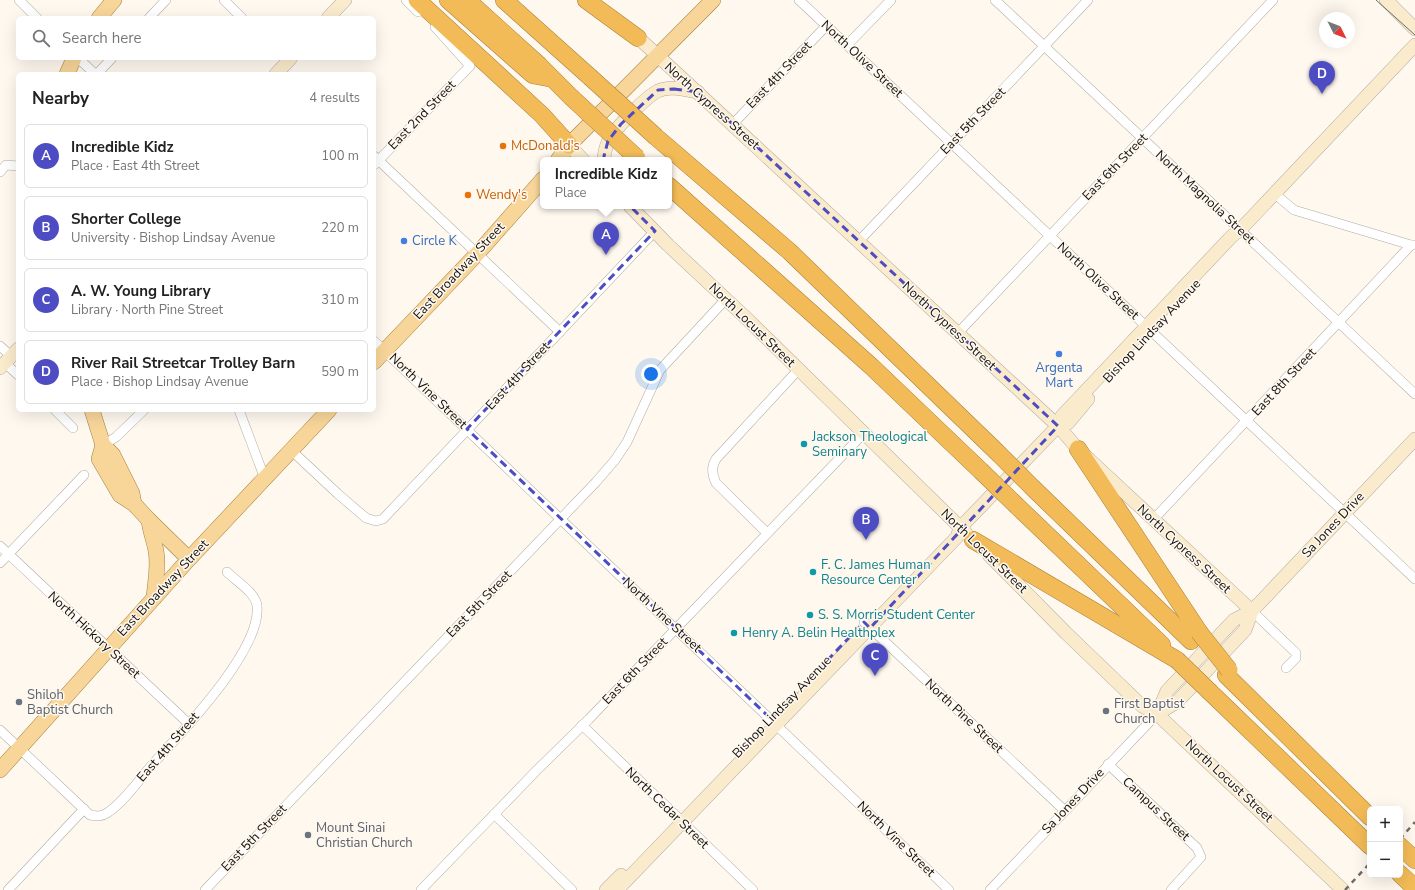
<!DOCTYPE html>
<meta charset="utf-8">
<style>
:root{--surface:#fff;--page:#f2f2f2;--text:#222;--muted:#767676;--line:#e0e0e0;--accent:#4e4cc3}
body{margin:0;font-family:"Nunito Sans",sans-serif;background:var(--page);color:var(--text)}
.controls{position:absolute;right:12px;bottom:12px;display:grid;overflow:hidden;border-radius:6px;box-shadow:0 4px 16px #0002}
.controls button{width:36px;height:36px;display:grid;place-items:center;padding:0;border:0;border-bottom:1px solid var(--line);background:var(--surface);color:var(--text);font:20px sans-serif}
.compass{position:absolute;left:1319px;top:12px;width:36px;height:36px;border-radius:50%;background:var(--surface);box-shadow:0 4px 16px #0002;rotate:132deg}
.you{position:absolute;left:651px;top:374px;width:14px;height:14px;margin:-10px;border:3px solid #fff;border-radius:50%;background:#1a73e8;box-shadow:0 0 0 6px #1a73e833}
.badge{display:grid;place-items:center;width:26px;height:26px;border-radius:50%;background:var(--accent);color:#fff;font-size:13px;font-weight:700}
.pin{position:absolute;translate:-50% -33px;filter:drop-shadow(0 1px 2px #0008)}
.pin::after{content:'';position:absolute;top:21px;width:14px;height:12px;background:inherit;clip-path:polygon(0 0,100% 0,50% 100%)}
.popup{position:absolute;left:540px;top:157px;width:132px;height:52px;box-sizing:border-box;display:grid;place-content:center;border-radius:6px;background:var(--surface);filter:drop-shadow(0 1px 3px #0005);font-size:13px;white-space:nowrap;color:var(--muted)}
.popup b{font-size:15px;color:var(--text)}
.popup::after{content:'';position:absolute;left:50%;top:100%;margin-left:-8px;border:8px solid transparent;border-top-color:var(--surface)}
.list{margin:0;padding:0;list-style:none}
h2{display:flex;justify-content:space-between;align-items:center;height:52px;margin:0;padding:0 16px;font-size:17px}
h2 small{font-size:13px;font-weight:400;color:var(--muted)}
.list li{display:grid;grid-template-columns:26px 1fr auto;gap:12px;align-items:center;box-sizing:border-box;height:64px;margin:0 8px 8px;padding:0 8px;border:1px solid var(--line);border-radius:6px}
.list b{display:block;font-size:15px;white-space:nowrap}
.list p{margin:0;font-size:13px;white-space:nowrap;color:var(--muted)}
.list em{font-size:13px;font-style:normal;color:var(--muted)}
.icon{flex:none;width:22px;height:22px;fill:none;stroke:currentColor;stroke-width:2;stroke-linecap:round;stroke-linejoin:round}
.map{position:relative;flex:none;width:1415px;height:890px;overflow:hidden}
.search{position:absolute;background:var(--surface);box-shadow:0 4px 16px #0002;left:16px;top:16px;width:360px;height:44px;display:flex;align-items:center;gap:10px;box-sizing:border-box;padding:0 14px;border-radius:6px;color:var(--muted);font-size:15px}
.panel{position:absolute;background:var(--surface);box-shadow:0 4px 16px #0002;left:16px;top:72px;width:360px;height:340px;border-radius:6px}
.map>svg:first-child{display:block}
</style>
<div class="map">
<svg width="1415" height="890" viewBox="0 0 1415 890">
<rect width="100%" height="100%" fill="#fef8ef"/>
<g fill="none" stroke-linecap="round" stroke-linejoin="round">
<g stroke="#b1aba2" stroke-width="10">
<g id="street">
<path d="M19,0L37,18"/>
<path d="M224,0L242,18"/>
<path d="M406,0L418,12"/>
<path d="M799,0L1415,579"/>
<path d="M995,0L1415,394"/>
<path d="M149,18L166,0"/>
<path d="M847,45L891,0"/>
<path d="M78,58L95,74"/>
<path d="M97,74L112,58"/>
<path d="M733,124L826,26"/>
<path d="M374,156L560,332"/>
<path d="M374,165L470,66L435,27"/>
<path d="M0,172L6,165L18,166"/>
<path d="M1275,194L1294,210L1411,245"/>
<path d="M858,242L1088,0"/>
<path d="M957,334L1273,0"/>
<path d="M374,341L949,890"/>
<path d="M0,346L11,356"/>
<path d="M5,363L18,375"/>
<path d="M55,410L73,428"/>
<path d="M239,410L265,479"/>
<path d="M103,445L116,437L144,410"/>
<path d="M292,451L338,494L366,518L376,521L383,519L655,231"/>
<path d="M1153,520L1411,245H1415"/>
<path d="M767,533L716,483C712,475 711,467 716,459L798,370"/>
<path d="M0,546L189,724"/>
<path d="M0,563L84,475"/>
<path d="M1252,611L1296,653V658L1286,668"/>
<path d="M864,622L1064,810"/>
<path d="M582,725L753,890"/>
<path d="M0,730L90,815C97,816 101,817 107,813C123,803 139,780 151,766C180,734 262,650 257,606C256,593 236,581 227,572"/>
<path d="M1108,764L1197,848L1201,857L1171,890"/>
<path d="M494,814L572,890"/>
<path d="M8,890L84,809"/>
<path d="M205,890L596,482L615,460L627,442L660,370L725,300"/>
<path d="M421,890L536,771L589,719L863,434"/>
<path d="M990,890L1157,714"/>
</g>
</g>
<g stroke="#b1aba2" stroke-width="14">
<g id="secondary">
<path d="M1386,0L1415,29"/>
<path d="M328,18L345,0"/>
<path d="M632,32L1058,426L1078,449L1252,611"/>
<path d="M276,74L291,58"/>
<path d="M569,145L583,160"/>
<path d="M604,160C604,154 606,147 608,142C612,131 647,96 658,91C669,85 686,90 698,92"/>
<path d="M630,206L668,245L743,315L966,533"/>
<path d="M0,368L18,349"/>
<path d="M1058,426L1068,423L1088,399"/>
<path d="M989,555L1066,633L1142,706L1157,714L1343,890"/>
<path d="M1157,714L1167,691L1234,620L1252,611L1415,439"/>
<path d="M1157,714L1177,702L1245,630L1252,611"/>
<path d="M606,890L621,875"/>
<path d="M617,890L957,537L960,528L1058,426L1062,416L1232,236L1240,230L1415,45"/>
</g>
</g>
<g stroke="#a5803d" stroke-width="16">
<g id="primary">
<path d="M99,18L114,0"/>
<path d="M67,74L74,58"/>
<path d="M558,160L569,145L713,0"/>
<path d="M374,362L477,254L543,179"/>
<path d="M92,410L103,445L113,455L132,493L134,504"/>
<path d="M103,445L99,459L120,495L134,504L149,520L189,559"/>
<path d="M149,520C150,531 154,540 156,551C159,566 155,583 154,598"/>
<path d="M0,770L189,559L329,410"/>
</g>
</g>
<g stroke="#a5803d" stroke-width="18">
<g id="highway">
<path d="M417,0L542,115L569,145"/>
<path d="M448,0L533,75L549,78"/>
<path d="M467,0L539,65L571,97"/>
<path d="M504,0L590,77"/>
<path d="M586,0L638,38"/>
<path d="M656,137L789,251L999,454"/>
<path d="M669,186L872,367L981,471"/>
<path d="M1078,449L1199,632"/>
<path d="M1033,488L1191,641"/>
<path d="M1017,506L1162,645"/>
<path d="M973,540L1177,660"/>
<path d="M1226,675L1370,817"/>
<path d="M1210,692L1370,846"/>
<path d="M1400,846L1415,860"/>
<path d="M1400,874L1415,888"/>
</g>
</g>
<use href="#street" stroke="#fff" stroke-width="9"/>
<use href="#secondary" stroke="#fbebcd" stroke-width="13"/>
<use href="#primary" stroke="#f8d69a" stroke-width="15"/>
<use href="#highway" stroke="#f3bb57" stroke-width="17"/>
<path stroke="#6e6b65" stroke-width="1" d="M1376,0L1415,35"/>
<g stroke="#6e6b65" stroke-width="2.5" stroke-dasharray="5 5" stroke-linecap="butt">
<path d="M1400,839L1415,822"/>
<path d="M1345,890L1370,863"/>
</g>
<g stroke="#a5803d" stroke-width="18" stroke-linecap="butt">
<g id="highway-bridge">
<path d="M590,77L656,137"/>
<path d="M571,97L637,158"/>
<path d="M999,454L1033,488"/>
<path d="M981,471L1017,506"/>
<path d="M1199,632L1229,670"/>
<path d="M1177,660L1210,692"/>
</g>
</g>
<use href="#highway-bridge" stroke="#f3bb57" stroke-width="17"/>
</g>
<path fill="none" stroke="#4e4cc3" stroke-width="3" stroke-dasharray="8 5" stroke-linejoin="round" d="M674,89L698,92L1058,426L870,628L864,622L771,719L467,429L655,231L613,189L605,170L604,156L608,141L621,124L658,90Z"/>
<g fill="#e8710a" stroke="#fef8ef" stroke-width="1.5">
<circle cx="503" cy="146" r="4"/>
<circle cx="468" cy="195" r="4"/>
</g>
<g fill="#3f7fe0" stroke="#fef8ef" stroke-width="1.5">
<circle cx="404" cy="241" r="4"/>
<circle cx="1059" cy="354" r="4"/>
</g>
<g fill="#0f9aa8" stroke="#fef8ef" stroke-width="1.5">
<circle cx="804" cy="444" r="4"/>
<circle cx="813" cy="572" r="4"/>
<circle cx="810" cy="615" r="4"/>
<circle cx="734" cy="633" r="4"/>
</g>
<g fill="#6b7280" stroke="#fef8ef" stroke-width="1.5">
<circle cx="19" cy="702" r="4"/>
<circle cx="1106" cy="711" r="4"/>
<circle cx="308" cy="835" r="4"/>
</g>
<g text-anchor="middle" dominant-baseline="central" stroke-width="3" stroke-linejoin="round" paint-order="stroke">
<g font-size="13" fill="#13110e" stroke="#fef8ef">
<text transform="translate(862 59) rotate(43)">North Olive Street</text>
<text transform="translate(779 75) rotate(-46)">East 4th Street</text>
<text transform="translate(712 106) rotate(42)">North Cypress Street</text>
<text transform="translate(422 115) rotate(-46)">East 2nd Street</text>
<text transform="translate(973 121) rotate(-46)">East 5th Street</text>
<text transform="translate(1115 167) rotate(-46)">East 6th Street</text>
<text transform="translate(1205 197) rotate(43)">North Magnolia Street</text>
<text transform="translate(459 271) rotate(-47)">East Broadway Street</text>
<text transform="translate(1098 281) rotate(43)">North Olive Street</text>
<text transform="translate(752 325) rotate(44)">North Locust Street</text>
<text transform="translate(949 326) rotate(43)">North Cypress Street</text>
<text transform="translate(1152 331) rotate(-47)">Bishop Lindsay Avenue</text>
<text transform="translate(518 376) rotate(-47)">East 4th Street</text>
<text transform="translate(1284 382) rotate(-47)">East 8th Street</text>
<text transform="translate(428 391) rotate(44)">North Vine Street</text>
<text transform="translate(1333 525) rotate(-47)">Sa Jones Drive</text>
<text transform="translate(1184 549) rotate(43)">North Cypress Street</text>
<text transform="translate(984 551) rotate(44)">North Locust Street</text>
<text transform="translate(163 588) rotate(-47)">East Broadway Street</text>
<text transform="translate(479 604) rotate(-46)">East 5th Street</text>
<text transform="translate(662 615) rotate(43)">North Vine Street</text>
<text transform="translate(94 635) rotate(43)">North Hickory Street</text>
<text transform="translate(635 671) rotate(-46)">East 6th Street</text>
<text transform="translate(782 707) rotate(-46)">Bishop Lindsay Avenue</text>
<text transform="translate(964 716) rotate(43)">North Pine Street</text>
<text transform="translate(168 747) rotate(-49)">East 4th Street</text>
<text transform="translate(1229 781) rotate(43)">North Locust Street</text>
<text transform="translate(1073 801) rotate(-47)">Sa Jones Drive</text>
<text transform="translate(667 808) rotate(44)">North Cedar Street</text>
<text transform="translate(1156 809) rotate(43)">Campus Street</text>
<text transform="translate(254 838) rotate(-46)">East 5th Street</text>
<text transform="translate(896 839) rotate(44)">North Vine Street</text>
</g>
<g font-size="13" fill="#c56008" stroke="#fef8ef" text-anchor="start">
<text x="511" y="146">McDonald's</text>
<text x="476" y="195">Wendy's</text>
</g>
<g font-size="13" fill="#366cbe" stroke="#fef8ef" text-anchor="start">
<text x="412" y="241">Circle K</text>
<text x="1059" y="368" text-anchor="middle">Argenta<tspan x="1059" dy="15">Mart</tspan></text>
</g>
<g font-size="13" fill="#0d838f" stroke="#fef8ef" text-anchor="start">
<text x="812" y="437">Jackson Theological<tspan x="812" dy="15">Seminary</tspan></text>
<text x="821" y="565">F. C. James Human<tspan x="821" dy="15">Resource Center</tspan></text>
<text x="818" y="615">S. S. Morris Student Center</text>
<text x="742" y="633">Henry A. Belin Healthplex</text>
</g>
<g font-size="13" fill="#5b616d" stroke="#fef8ef" text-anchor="start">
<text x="27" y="695">Shiloh<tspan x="27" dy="15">Baptist Church</tspan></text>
<text x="1114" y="704">First Baptist<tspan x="1114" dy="15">Church</tspan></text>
<text x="316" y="828">Mount Sinai<tspan x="316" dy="15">Christian Church</tspan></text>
</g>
</g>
</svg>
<div class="controls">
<button>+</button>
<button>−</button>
</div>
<svg class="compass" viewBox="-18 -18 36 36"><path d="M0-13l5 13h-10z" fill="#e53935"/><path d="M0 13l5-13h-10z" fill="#767676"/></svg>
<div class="you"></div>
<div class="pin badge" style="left:606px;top:255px">A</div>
<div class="popup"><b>Incredible Kidz</b>Place</div>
<div class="pin badge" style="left:866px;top:540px">B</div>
<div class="pin badge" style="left:875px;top:676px">C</div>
<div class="pin badge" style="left:1322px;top:94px">D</div>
<div class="search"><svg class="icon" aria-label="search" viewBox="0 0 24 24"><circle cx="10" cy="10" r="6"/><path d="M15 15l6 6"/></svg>Search here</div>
<section class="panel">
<h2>Nearby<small>4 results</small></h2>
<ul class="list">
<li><span class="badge">A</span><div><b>Incredible Kidz</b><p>Place · East 4th Street</p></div><em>100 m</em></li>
<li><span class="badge">B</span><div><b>Shorter College</b><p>University · Bishop Lindsay Avenue</p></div><em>220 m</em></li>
<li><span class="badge">C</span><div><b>A. W. Young Library</b><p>Library · North Pine Street</p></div><em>310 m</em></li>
<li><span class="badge">D</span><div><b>River Rail Streetcar Trolley Barn</b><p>Place · Bishop Lindsay Avenue</p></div><em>590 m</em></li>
</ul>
</section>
</div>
